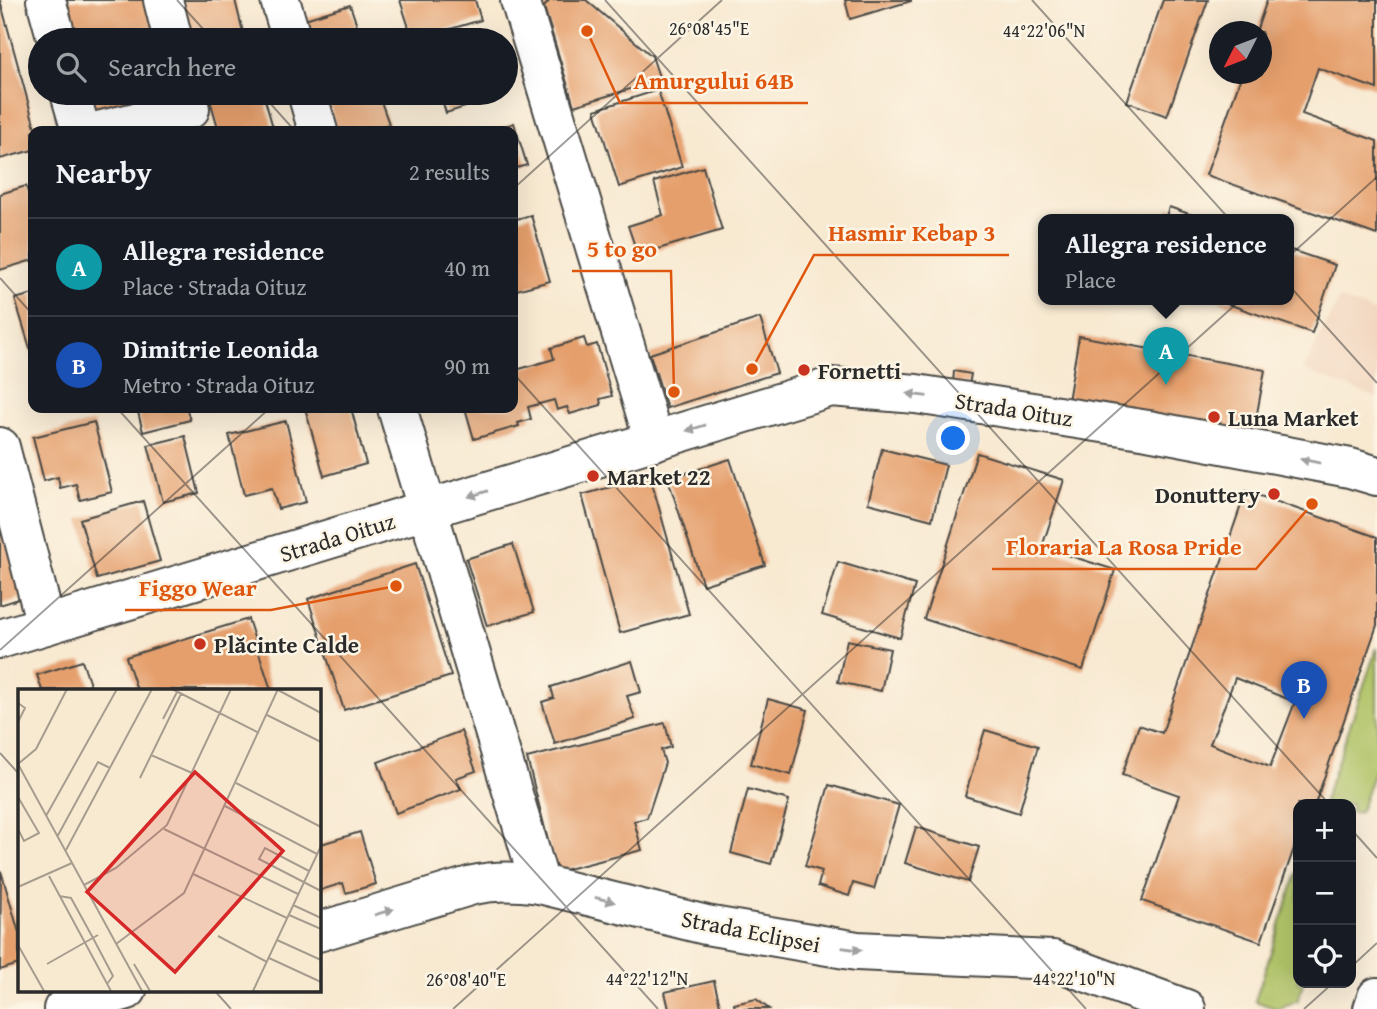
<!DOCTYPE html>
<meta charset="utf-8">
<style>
:root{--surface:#171b24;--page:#20242c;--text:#f1f3f6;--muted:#9ea1a6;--line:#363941;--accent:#db2777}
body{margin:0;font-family:"Gentium Book Plus",serif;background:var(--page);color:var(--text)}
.controls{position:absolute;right:21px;bottom:21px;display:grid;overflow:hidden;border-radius:14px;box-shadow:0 7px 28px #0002}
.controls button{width:63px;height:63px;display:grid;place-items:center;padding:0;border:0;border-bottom:2px solid var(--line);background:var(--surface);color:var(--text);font:35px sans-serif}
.compass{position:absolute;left:1209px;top:21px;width:63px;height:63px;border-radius:50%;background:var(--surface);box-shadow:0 7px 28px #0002;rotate:228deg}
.you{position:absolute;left:954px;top:439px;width:24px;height:24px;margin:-18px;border:5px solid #fff;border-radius:50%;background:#1a73e8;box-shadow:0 0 0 10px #1a73e833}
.badge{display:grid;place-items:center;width:46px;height:46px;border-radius:50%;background:var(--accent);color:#fff;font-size:23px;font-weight:700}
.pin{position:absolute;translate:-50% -58px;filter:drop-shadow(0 2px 4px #0008)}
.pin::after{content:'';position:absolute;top:37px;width:24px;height:21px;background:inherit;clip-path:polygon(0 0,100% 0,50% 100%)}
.popup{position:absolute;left:1038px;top:214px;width:256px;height:91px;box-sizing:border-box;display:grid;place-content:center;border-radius:14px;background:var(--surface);filter:drop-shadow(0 2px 5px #0005);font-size:23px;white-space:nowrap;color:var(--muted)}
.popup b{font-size:26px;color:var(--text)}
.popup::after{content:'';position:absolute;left:50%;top:100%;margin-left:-14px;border:14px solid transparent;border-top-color:var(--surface)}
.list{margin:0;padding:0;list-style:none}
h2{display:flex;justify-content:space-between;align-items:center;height:91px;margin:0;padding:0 28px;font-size:30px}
h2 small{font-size:23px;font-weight:400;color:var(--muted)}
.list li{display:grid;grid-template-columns:46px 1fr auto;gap:21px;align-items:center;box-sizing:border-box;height:98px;padding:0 28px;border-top:2px solid var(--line)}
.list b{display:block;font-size:26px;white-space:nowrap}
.list p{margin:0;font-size:23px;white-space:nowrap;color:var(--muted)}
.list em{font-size:23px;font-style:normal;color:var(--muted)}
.icon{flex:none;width:38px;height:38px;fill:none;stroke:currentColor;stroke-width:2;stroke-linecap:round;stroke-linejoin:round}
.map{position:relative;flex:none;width:1377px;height:1009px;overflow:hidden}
.search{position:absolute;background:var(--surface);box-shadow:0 7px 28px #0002;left:28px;top:28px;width:490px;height:77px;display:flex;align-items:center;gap:18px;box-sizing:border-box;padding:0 24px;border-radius:38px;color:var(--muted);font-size:26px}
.panel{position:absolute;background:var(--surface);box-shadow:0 7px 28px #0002;left:28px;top:126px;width:490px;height:287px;border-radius:14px}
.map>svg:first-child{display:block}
</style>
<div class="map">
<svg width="1377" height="1009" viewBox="0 0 1377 1009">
<rect width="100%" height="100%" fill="#fcf5e5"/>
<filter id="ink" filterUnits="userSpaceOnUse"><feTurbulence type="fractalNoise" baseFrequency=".0143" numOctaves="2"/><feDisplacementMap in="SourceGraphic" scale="14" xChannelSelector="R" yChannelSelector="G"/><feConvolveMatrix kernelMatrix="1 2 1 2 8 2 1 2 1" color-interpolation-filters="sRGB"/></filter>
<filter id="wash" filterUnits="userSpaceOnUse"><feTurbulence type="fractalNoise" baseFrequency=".00686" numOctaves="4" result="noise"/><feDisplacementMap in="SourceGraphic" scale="28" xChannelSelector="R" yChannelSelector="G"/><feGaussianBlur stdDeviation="1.57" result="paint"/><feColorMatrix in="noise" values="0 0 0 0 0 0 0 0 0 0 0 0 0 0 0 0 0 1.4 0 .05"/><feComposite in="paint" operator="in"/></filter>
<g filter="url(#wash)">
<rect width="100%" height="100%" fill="#f8e9d1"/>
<path fill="#f2d5be" d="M1339,299L1377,313V398L1303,370Z"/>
<g fill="#b0c367" stroke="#6e7749" stroke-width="2">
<path d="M1377,647V763L1360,812L1351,813V804H1323Z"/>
<path d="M1298,870V983H1303L1298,1000L1277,1009L1255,1001Z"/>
</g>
<g id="blocks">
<g fill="#e59f6c" fill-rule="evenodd">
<path d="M0,0L36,131H33V150L0,159Z"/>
<path d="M55,0H154L165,40H66Z"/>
<path d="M182,0H235L245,40H193Z"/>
<path d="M400,0H475L481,20L413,40Z"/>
<path d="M550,0H586L652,56L660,80L574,106L544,7Z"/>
<path d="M845,0H911V1L850,19Z"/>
<path d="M1163,0H1208L1167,116L1127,102Z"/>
<path d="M1267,0H1377V89L1318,68L1302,114L1377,141V235L1206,175L1242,74H1262V32H1256Z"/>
<path d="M350,5L362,40H312L305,19Z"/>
<path d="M658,90L682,167L619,187L595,110Z"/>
<path d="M80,93H179L89,129Z"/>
<path d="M208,93H263L274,131H219Z"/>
<path d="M327,93H378L389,124L370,131H336Z"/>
<path d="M440,93H503V95L446,113Z"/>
<path d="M514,123L527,165L513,169V131H491Z"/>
<path d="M703,167L722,230L638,255L628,226L663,215L654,182Z"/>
<path d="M26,186L33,208V260L0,270V194Z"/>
<path d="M1169,207L1201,218V219H1165Z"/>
<path d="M531,215L550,281L513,291V220Z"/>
<path d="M1288,249L1335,265L1312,333L1216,300L1288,299Z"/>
<path d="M33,294V358L15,299Z"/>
<path d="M760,318L777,373L667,408L650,354Z"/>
<path d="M1079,336L1265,370L1253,435L1068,401Z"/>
<path d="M584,338L587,347L597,344L612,396L600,399L601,405L570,414L567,407L557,410L554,400L528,407L531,419L518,423L519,426L474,439L465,408H513V362L516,370L554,359L551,348Z"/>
<path d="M954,371L971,374L969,385L953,383Z"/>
<path d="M137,408H186L190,420L143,432Z"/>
<path d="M305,408H351L366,464L324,476Z"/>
<path d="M286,421L306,502L278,509L272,488L244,495L229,435Z"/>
<path d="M94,422L112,492L80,500L76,484L60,488L58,477L44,481L33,437Z"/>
<path d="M185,436L199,493L163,502L148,445Z"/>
<path d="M882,449L946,465L932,520L868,503Z"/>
<path d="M977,453L1064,480L1042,547L1115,570L1083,670L924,619Z"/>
<path d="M730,459L765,565L703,585L668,479Z"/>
<path d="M650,476L689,614L620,633L582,495Z"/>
<path d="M1246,491L1377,537V625L1315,804H1298V837L1261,942L1142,901L1179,795L1122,775L1139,725L1162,733ZM1235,678L1295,702L1270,767L1210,744Z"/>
<path d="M143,501L160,561L97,579L80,519Z"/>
<path d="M0,520L25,597L0,605Z"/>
<path d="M513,544L534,612L487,626L466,559Z"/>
<path d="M838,562L915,585L900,638L822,615Z"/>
<path d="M415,564L451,676L344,710L308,599Z"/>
<path d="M248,619L271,690H137L126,657Z"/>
<path d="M847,640L890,649L881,691L838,682Z"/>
<path d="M82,661L92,690H42L37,675Z"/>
<path d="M632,661L641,692L627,696L635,719L555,744L542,702L554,698L551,687Z"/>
<path d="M768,699L808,710L791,775L751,764Z"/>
<path d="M665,723L671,747L661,750L665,763L647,818L634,821L642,850L556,872L527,758Z"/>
<path d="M985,730L1038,746L1019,813L965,796Z"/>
<path d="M461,731L476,771L456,778L461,789L396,813L378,762Z"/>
<path d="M829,785L899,805L874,889L853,883L849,896L818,886L822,871L805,866Z"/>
<path d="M748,789L789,800L771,864L731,853Z"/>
<path d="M916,827L979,847L968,882L905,863Z"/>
<path d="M360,832L376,884L346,893L343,883L318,891V845Z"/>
<path d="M1,871L19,933V964L0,970Z"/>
<path d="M714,981L721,1009H669L665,992Z"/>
<path d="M756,999L769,1009H735L734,1004Z"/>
</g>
</g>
</g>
<g filter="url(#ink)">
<use href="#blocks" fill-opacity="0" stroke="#4a4844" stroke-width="2"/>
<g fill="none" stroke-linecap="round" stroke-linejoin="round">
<g stroke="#4a4844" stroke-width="42">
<g id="minor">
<path d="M46,0L57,40"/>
<path d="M163,0L173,40"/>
<path d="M280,0L292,40"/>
<path d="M520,0L654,441"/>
<path d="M70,93L81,131"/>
<path d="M307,93L318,131"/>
<path d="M98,131L190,109L186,93"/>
<path d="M397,408L540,884"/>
<path d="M0,447L46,625"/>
<path d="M0,639L831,387L916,394L1148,430L1350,468L1377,476"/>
<path d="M318,932L473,885C497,880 516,881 540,884L706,925L857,951L1053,960L1186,1009"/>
<path d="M63,1009L127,990"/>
</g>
</g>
<g stroke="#4a4844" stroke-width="42">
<path id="major" d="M1373,1009L1377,997"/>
</g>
<use href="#minor" stroke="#fff" stroke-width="38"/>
<use href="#major" stroke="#fff" stroke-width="38"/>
</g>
<defs><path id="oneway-solid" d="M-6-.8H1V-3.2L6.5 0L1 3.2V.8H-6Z" transform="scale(1.75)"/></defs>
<g fill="#a0a0a0">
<use href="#oneway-solid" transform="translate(917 395) rotate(-173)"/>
<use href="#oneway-solid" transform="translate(696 428) rotate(163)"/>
<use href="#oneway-solid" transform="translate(1310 461) rotate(-169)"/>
<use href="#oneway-solid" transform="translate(478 494) rotate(163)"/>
<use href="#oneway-solid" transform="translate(605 900) rotate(14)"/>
<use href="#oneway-solid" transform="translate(384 912) rotate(-17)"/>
<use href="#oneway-solid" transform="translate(852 949) rotate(8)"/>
</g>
</g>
<path fill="none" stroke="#2b2b2b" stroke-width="2" stroke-opacity="0.45" d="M177,0L213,40M605,0L1329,804M1032,0L1377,383M261,93L295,131M513,189L722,0M0,278L33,315M513,373L1086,1009M117,408L658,1009M0,650L270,408M0,753L19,774M1351,829L1377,858M1351,967L1377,943M214,990L231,1009M453,1009L1377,177M1304,1009L1333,983"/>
<g fill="#c8321e" stroke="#fcf5e5" stroke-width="2.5">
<circle cx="804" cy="370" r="7"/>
<circle cx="1214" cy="417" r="7"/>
<circle cx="593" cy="476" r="7"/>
<circle cx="1274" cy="494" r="7"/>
<circle cx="200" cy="644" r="7"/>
</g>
<g text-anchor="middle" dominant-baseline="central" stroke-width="5" stroke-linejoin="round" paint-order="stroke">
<g font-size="23" font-weight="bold" fill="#2b2b2b" stroke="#fcf5e5" text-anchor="start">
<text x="818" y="370">Fornetti</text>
<text x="1228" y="417">Luna Market</text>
<text x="607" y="476">Market 22</text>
<text x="1260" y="494" text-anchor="end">Donuttery</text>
<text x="214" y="644">Plăcinte Calde</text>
</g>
<g font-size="23" fill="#2b2b2b" stroke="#fcf5e5">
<text transform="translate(1014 409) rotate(9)">Strada Oituz</text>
<text transform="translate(337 537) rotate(-17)">Strada Oituz</text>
<text transform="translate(751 931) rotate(11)">Strada Eclipsei</text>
</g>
</g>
<g transform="translate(18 689)">
<rect width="303" height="303" fill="#f8e9d1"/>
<path fill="none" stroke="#a69d8f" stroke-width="2" d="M154,0L241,44M260,1L303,24M0,14L7,19L0,33M249,26L303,53M145,30L159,3M133,66L174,84M0,75L18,60L49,0M0,75L124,302M122,89L163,5M218,94L303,138M0,108L21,144L6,152L0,140M207,117L299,165M28,127L99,0M146,140L280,205M39,148L80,73L92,79M48,161L134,0M291,182L247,159L241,170L303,202M175,185L269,229M31,187L93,302M66,196L98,179L149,136L213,0M0,198L54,174M41,207L53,209L75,249L95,287L89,295M275,216L303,229M271,226L303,240M200,247L249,273M259,251L303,271M98,255L166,204L260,0M0,256L26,302M251,269L303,293M29,275L80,246M116,275L132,302M235,302L303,157"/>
<path fill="#d62828" fill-opacity="0.15" stroke="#d62828" stroke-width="3.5" d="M177,83L265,162L157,283L69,203Z"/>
<rect width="303" height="303" fill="none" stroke="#2b2b2b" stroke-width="3.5"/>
</g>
<g font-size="18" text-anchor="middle" fill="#2b2b2b" stroke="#fcf5e5" stroke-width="5" stroke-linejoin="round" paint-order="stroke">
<text x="709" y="35">26°08'45"E</text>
<text x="1044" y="37">44°22'06"N</text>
<text x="647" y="985">44°22'12"N</text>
<text x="1074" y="985">44°22'10"N</text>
<text x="466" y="986">26°08'40"E</text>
</g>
<path fill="none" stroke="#df570e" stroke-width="2.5" d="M587 31L620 103H808M752 369L814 255H1009M674 392L671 271H572M1312 504L1256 569H992M396 586L271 610H125"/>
<g fill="#df570e" stroke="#fcf5e5" stroke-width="2.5">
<circle cx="587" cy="31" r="7"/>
<circle cx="752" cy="369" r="7"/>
<circle cx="674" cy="392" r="7"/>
<circle cx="1312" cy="504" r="7"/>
<circle cx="396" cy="586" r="7"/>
</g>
<g font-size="24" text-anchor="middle" font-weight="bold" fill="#df570e" stroke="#fcf5e5" stroke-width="5" stroke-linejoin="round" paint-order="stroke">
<text x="714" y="89">Amurgului 64B</text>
<text x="912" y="241">Hasmir Kebap 3</text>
<text x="622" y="257">5 to go</text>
<text x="1124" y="555">Floraria La Rosa Pride</text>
<text x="198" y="596">Figgo Wear</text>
</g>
</svg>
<div class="controls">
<button>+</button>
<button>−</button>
<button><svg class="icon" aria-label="locate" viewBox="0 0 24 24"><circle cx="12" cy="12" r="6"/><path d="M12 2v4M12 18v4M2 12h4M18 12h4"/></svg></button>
</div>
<svg class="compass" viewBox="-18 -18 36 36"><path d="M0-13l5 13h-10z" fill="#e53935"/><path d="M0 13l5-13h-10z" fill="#9ea1a6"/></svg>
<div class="you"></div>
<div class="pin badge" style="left:1166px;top:385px;background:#0f9aa8">A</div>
<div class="popup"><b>Allegra residence</b>Place</div>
<div class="pin badge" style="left:1304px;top:719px;background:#1a4fb4">B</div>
<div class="search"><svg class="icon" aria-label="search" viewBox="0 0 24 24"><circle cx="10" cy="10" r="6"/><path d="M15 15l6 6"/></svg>Search here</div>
<section class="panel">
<h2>Nearby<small>2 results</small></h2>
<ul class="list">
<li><span class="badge" style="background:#0f9aa8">A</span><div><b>Allegra residence</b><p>Place · Strada Oituz</p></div><em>40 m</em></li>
<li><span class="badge" style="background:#1a4fb4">B</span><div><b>Dimitrie Leonida</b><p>Metro · Strada Oituz</p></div><em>90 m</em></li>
</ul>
</section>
</div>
